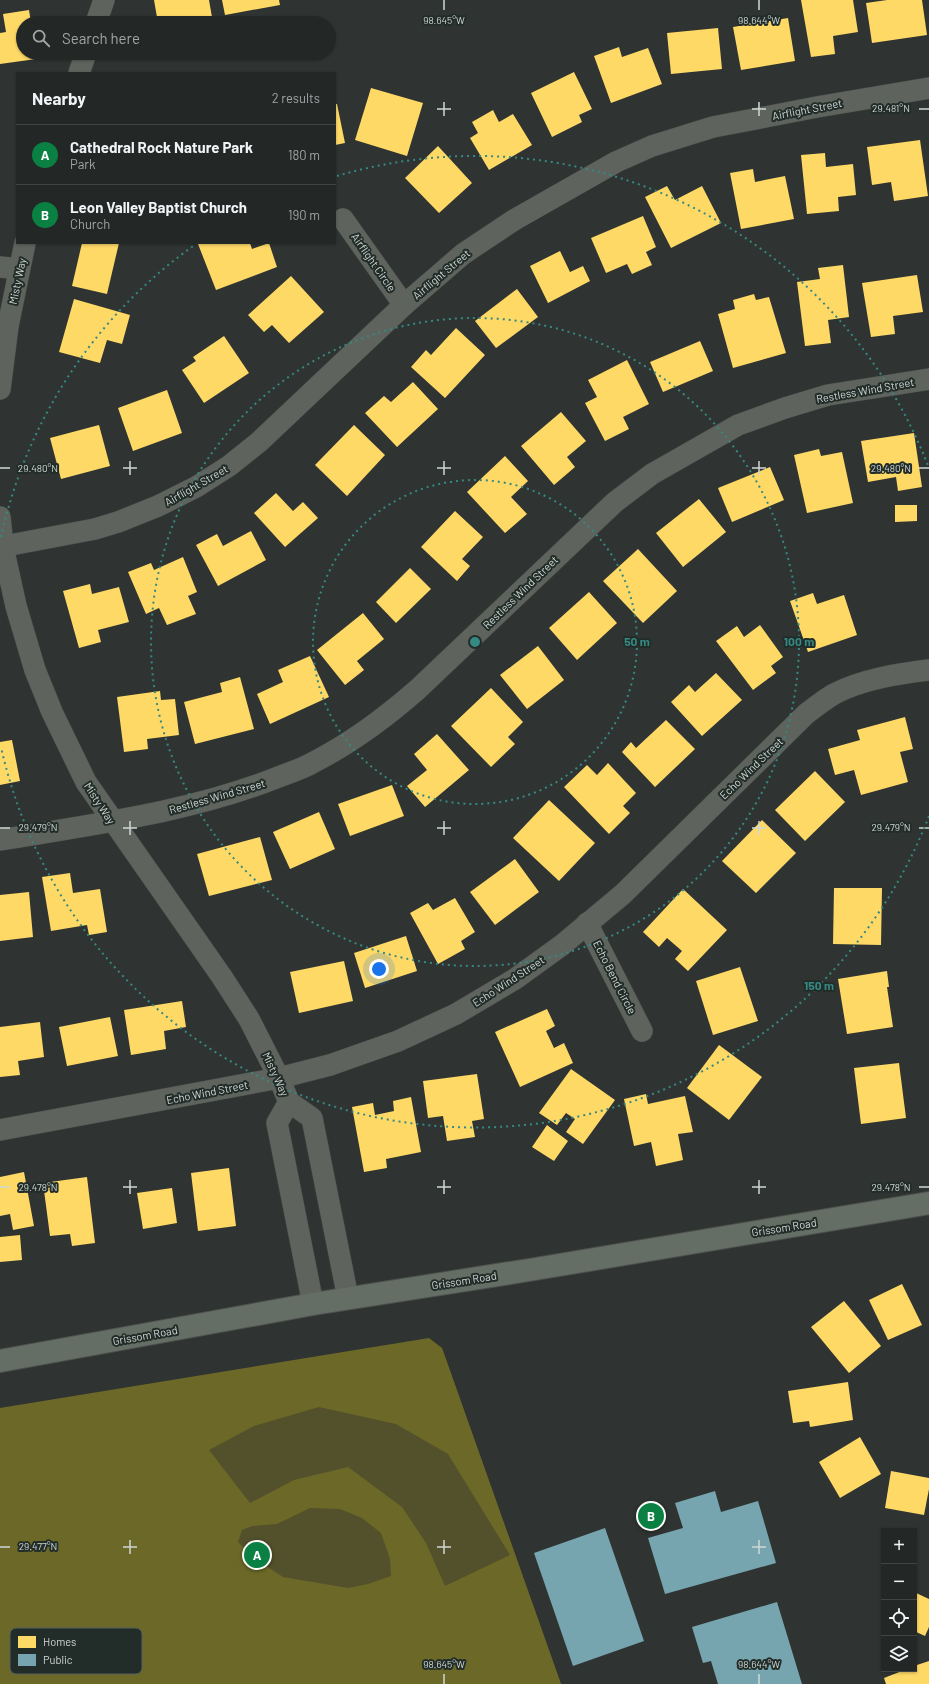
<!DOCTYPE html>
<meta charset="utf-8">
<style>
:root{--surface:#232726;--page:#2b2f2e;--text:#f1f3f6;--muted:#a3a5a7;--line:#404443;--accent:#0b8043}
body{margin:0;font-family:Barlow,sans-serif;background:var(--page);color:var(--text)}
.controls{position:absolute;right:12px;bottom:12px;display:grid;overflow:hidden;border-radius:0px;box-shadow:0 1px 3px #0004}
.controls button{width:36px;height:36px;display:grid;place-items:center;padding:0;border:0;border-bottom:1px solid var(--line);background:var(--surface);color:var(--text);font:20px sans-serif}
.you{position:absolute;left:379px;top:969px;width:14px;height:14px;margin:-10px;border:3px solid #fff;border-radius:50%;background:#1a73e8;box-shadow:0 0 0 6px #1a73e833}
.badge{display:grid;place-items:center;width:26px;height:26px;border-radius:50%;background:var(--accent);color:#fff;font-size:13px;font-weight:700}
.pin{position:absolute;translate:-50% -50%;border:2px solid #fff;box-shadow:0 1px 4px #0006}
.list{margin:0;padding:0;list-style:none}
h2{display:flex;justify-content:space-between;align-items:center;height:52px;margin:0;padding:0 16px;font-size:17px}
h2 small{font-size:13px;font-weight:400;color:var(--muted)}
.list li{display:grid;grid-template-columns:26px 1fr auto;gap:12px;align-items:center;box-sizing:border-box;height:60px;padding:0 16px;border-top:1px solid var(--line)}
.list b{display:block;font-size:15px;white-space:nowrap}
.list p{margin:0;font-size:13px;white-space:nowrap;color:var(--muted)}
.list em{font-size:13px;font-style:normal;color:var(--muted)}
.icon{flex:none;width:22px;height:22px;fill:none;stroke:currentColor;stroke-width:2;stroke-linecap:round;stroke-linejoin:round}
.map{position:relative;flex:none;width:929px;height:1684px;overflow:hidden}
.search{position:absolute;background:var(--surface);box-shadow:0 1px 3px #0004;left:16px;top:16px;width:320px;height:44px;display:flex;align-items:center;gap:10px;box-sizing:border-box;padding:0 14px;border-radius:22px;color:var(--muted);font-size:15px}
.panel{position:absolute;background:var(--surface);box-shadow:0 1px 3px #0004;left:16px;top:72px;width:320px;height:172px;border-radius:0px}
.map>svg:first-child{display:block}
</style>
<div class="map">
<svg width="929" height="1684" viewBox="0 0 929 1684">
<rect width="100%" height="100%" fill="#2f3432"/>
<path fill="#53512b" d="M442,1348L561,1684H0V1425Z"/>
<path fill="#6c6928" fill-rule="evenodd" d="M429,1338L442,1348L561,1684H0V1408ZM319,1407L396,1424L448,1454L510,1555L445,1586L426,1543L402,1507L348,1467L294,1480L250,1503L209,1450L254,1426ZM310,1508L340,1509L362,1518L381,1533L390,1559L391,1576L368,1584L348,1588L283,1577L254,1558L238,1542L242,1530L252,1526L277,1524Z"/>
<g fill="#ffd966">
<path d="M154,0H209L213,23H158Z"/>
<path d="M222,0H279L280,5L225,15Z"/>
<path d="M801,0H853L858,32L833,36L835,54L811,57Z"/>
<path d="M887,0H922L927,35L872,43L866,3Z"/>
<path d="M29,10L31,23H23V53H35L36,59L0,64V33L6,32L3,14Z"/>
<path d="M788,18L795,61L741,70L733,27Z"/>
<path d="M718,28L722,69L671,74L667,33Z"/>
<path d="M619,47L622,57L648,48L662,84L611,103L594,56Z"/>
<path d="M574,72L592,109L579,115L582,122L552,137L531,93Z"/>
<path d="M371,88L423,103L407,156L355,140Z"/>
<path d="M335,104H337L345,143L335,145Z"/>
<path d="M493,110L499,122L513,114L532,145L489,170L470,138L478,133L472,122Z"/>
<path d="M920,140L928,196L894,201L891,182L872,185L867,147Z"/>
<path d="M438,146L472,183L439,213L405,178Z"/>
<path d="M825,153L826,167L853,164L856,195L838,197L839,211L807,214L801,155Z"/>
<path d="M753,169L755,182L785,176L794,219L741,229L730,173Z"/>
<path d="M667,186L675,200L702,186L721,223L671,248L645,197Z"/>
<path d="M643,216L656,247L646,252L652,265L632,274L627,264L606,273L591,238Z"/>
<path d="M82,243H119L107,294L72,286Z"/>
<path d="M200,243H250L252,249L269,243L277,267L216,290L198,244Z"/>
<path d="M560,251L570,272L583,266L590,281L548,303L530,266Z"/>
<path d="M843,265L849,317L828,320L831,343L805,346L797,282L820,279L818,268Z"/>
<path d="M917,275L923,312L893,316L895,334L871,337L862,283Z"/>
<path d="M291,276L324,312L289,343L272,325L264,332L248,315Z"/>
<path d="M517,289L538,317L496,348L475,321Z"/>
<path d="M754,294L756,300L769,297L786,353L733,368L718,314L735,309L733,300Z"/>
<path d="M74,299L130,315L122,344L107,340L100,363L59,352Z"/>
<path d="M456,328L485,355L445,398L411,367L426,350L431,355Z"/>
<path d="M224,336L249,373L204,403L182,370L196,361L193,357Z"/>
<path d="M700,341L713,371L663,392L650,362Z"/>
<path d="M627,360L649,404L623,417L629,429L605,441L585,403L597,397L588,380Z"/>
<path d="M413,382L438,409L397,447L365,413L384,396L391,402Z"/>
<path d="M167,390L182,433L133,451L118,408Z"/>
<path d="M561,412L586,441L567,457L575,467L554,485L521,446Z"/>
<path d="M99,425L110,466L61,479L50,438Z"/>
<path d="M354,425L385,455L347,496L315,465Z"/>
<path d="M914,433L922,487L898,491L896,477L868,482L861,441Z"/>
<path d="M819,449L821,456L842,452L853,503L807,513L794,455Z"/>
<path d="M505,456L528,481L511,497L527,514L505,533L467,492Z"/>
<path d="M770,467L784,500L732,522L718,488Z"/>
<path d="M276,493L293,511L303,502L318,518L285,547L254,513Z"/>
<path d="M699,499L726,532L683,567L656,533Z"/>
<path d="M895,505H917V521L895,522Z"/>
<path d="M455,511L483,537L462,559L470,566L457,581L421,547Z"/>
<path d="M251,531L266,560L218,586L196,545L217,534L223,546Z"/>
<path d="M638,549L677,591L643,623L603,581Z"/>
<path d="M183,557L197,592L188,596L196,614L167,625L159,608L146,614L128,572L151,563L154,570Z"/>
<path d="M410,568L431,589L396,623L376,602Z"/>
<path d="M90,584L92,594L119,587L129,622L98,630L101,642L79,648L63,591Z"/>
<path d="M589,592L617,623L577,660L549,628Z"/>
<path d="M813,593L817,604L844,595L857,635L808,652L790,601Z"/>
<path d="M363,613L384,639L357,661L364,670L345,685L317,650Z"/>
<path d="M760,625L783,657L771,666L776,673L753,690L716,641L737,626L744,637Z"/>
<path d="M538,646L564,680L527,709L500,675Z"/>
<path d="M310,656L329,697L270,724L257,694L283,682L278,670Z"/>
<path d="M716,673L742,700L702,736L671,702L689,685L695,692Z"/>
<path d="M240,677L254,729L195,744L184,702L222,692L220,683Z"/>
<path d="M491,688L523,722L508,737L515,744L491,767L451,726Z"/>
<path d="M160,691L161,700L175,699L179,735L147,739L148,749L124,752L117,697Z"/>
<path d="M905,717L913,749L900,752L908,782L861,795L854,770L835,775L828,749L860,740L857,730Z"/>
<path d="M666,720L695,749L655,787L622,752L631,742L636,748Z"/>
<path d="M437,734L469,770L425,807L407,786L427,770L414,754Z"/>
<path d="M12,740L20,781L0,785V742Z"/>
<path d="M608,763L636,793L623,806L630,813L609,834L564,787L587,765L597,775Z"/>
<path d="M815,771L845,802L805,841L775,810Z"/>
<path d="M392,785L404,816L350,836L338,804Z"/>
<path d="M549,800L595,843L559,881L513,838Z"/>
<path d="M319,812L335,849L290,869L273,832Z"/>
<path d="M762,820L796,853L756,893L722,861Z"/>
<path d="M260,837L272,880L209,896L197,854Z"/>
<path d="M515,859L539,892L495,925L470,892Z"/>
<path d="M70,873L73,893L100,889L107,932L89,935L87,925L51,931L42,877Z"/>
<path d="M834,888H882L881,945L833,944Z"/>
<path d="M683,889L727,930L688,971L675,959L682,951L667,938L659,947L643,932Z"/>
<path d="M29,892L33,937L0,941V895Z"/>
<path d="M455,898L475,932L461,941L465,949L438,964L410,913L428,903L433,910Z"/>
<path d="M406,936L417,971L365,988L354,953Z"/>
<path d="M344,961L353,1001L299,1013L290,972Z"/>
<path d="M740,967L758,1021L713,1035L696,981Z"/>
<path d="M887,971L889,987H887L893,1027L847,1034L838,979Z"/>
<path d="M182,1001L186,1027L164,1031L166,1049L131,1055L124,1010Z"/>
<path d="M547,1009L555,1026L546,1031L554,1048L564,1043L573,1063L520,1087L495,1032Z"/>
<path d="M110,1017L118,1056L67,1066L59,1027Z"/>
<path d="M40,1022L44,1057L18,1061L20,1075L0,1077V1027Z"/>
<path d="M719,1045L762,1077L729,1120L687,1088Z"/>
<path d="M899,1063L906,1118L861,1124L854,1068Z"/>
<path d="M571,1069L615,1100L583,1144L566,1132L575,1119L566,1113L557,1125L539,1113Z"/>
<path d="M477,1074L484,1119L472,1121L475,1137L447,1141L443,1116L428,1118L423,1081Z"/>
<path d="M646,1094L648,1104L685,1096L693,1132L678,1134L683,1160L656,1166L651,1142L634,1146L624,1099Z"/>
<path d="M411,1097L421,1152L386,1159L387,1168L364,1172L352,1107L373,1103L375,1115L394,1111L393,1101Z"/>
<path d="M547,1125L568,1141L554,1161L532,1147Z"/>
<path d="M229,1168L236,1226L198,1231L191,1173Z"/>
<path d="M24,1172L34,1226L13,1230L10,1214L0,1216V1177Z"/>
<path d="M87,1177L95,1243L72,1246L70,1234L50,1236L43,1183Z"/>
<path d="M172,1188L177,1223L143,1229L137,1193Z"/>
<path d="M20,1235L22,1260L0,1262V1237Z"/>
<path d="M902,1284L922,1325L888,1340L869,1300Z"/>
<path d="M844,1301L881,1346L849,1373L811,1327Z"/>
<path d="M848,1382L853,1420L810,1427L809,1421L793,1423L788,1391Z"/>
<path d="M860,1437L881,1474L840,1498L819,1462Z"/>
<path d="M891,1471L929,1478V1489L924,1515L885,1508Z"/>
<path d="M914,1592L929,1599V1627L925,1636L914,1631Z"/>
<path d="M929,1661V1684H886L884,1678L907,1669H914V1666Z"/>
</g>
<g fill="#76a5af">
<path d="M715,1491L721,1512L758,1501L776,1563L665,1594L648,1538L683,1528L675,1503Z"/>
<path d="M605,1528L644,1641L573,1666L534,1553Z"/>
<path d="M777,1602L802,1684H718L711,1661L703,1663L692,1627Z"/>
</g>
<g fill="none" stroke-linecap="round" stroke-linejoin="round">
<g stroke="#4d514f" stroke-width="22">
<g id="minor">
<path d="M96,23L104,0"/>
<path d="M79,73L86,53"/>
<path d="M343,219L404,305"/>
<path d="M0,267L19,269"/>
<path d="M0,389L8,326L25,243"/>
<path d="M0,517L3,547L16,606L35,670L52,712L86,782L222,977L249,1019L279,1078L289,1102L312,1118L348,1298"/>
<path d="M0,547L95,529L118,522L158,506L196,487L229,466L259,442L404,305L463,254L514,220L616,162L652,146L713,127L817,107L929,88"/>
<path d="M0,840C94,824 192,812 281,776C292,772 304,768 314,762C353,742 385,718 418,689L615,502L652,474L738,425L785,408L828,395L929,379"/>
<path d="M587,923L642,1031"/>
<path d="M289,1102L277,1123L313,1304"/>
<path d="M0,1130L279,1078L330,1065L398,1041L456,1014L515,979L562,945L623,894L806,714C815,707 824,700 834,694C863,679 897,674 929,670"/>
</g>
</g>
<g stroke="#4d514f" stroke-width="24">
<path id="major" d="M0,1361L313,1304L529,1270L929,1203"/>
</g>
<use href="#minor" stroke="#5e645d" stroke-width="21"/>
<use href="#major" stroke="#656e64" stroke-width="22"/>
</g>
<path fill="none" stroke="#d0d7d5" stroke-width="1.5" d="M444,0V10M759,0V10M444,102V116M759,102V116M437,109H451M752,109H766M919,109H929M130,461V475M444,461V475M759,461V475M0,468H10M123,468H137M437,468H451M752,468H766M919,468H929M130,821V835M444,821V835M759,821V835M0,828H10M123,828H137M437,828H451M752,828H766M919,828H929M130,1180V1194M444,1180V1194M759,1180V1194M0,1187H10M123,1187H137M437,1187H451M752,1187H766M919,1187H929M130,1540V1554M444,1540V1554M759,1540V1554M0,1547H10M123,1547H137M437,1547H451M752,1547H766M444,1674V1684M759,1674V1684"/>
<g fill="none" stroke="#368983" stroke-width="2" stroke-dasharray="2 4">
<circle cx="475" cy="642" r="162"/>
<circle cx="475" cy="642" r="324"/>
<path d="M929 816A486 486 0 0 1 1 747M1 537A486 486 0 0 1 196 244M337 176A486 486 0 0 1 929 468"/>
</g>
<g text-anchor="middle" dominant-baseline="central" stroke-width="4" stroke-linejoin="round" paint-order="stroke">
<g font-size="11" fill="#d0d7d5" stroke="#222d29">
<text transform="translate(807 109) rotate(-11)">Airflight Street</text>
<text transform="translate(374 262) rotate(55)">Airflight Circle</text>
<text transform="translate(441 274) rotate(-40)">Airflight Street</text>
<text transform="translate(17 281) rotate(-78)">Misty Way</text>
<text transform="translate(865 390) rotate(-10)">Restless Wind Street</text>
<text transform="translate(196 485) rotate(-30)">Airflight Street</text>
<text transform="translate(520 592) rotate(-44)">Restless Wind Street</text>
<text transform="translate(751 768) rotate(-44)">Echo Wind Street</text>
<text transform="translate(217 796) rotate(-16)">Restless Wind Street</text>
<text transform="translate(100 803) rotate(57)">Misty Way</text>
<text transform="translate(615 977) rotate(63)">Echo Bend Circle</text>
<text transform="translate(508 981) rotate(-33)">Echo Wind Street</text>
<text transform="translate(276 1074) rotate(65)">Misty Way</text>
<text transform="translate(207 1092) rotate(-11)">Echo Wind Street</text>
<text transform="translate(784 1227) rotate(-9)">Grissom Road</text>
<text transform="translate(464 1280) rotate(-9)">Grissom Road</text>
<text transform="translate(145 1335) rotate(-10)">Grissom Road</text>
</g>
</g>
<rect x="10" y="1628" width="132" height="46" rx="6" fill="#222d29" stroke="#56605d" stroke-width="1"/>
<rect x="18" y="1636" width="18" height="12" fill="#ffd966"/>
<rect x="18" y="1654" width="18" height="12" fill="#76a5af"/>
<g font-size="11" fill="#d0d7d5">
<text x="43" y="1646">Homes</text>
<text x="43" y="1664">Public</text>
</g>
<g font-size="10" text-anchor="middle" fill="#d0d7d5" stroke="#222d29" stroke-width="4" stroke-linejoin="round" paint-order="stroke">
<text x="444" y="24">98.645°W</text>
<text x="759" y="24">98.644°W</text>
<text x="891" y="112">29.481°N</text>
<text x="38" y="472">29.480°N</text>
<text x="891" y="472">29.480°N</text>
<text x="38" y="831">29.479°N</text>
<text x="891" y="831">29.479°N</text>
<text x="38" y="1191">29.478°N</text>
<text x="891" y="1191">29.478°N</text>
<text x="38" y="1550">29.477°N</text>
<text x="444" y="1668">98.645°W</text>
<text x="759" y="1668">98.644°W</text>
</g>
<circle cx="475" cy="642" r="6" fill="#368983" stroke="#222d29" stroke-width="2"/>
<g font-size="12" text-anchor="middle" font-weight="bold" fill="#368983" stroke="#222d29" stroke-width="4" stroke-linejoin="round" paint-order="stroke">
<text x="637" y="646">50 m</text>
<text x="799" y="646">100 m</text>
<text x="819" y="990">150 m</text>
</g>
</svg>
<div class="controls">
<button>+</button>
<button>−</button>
<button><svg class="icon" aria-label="locate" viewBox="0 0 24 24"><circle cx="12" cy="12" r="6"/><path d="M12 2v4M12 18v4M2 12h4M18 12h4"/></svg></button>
<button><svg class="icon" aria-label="layers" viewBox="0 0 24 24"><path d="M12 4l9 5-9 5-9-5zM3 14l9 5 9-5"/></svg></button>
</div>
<div class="you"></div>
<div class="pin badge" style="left:257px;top:1555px">A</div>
<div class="pin badge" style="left:651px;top:1516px">B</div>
<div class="search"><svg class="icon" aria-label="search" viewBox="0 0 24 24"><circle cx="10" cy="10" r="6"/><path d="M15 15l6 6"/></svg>Search here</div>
<section class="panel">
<h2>Nearby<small>2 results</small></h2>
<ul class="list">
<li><span class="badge">A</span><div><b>Cathedral Rock Nature Park</b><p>Park</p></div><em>180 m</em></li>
<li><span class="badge">B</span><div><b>Leon Valley Baptist Church</b><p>Church</p></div><em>190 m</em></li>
</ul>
</section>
</div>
